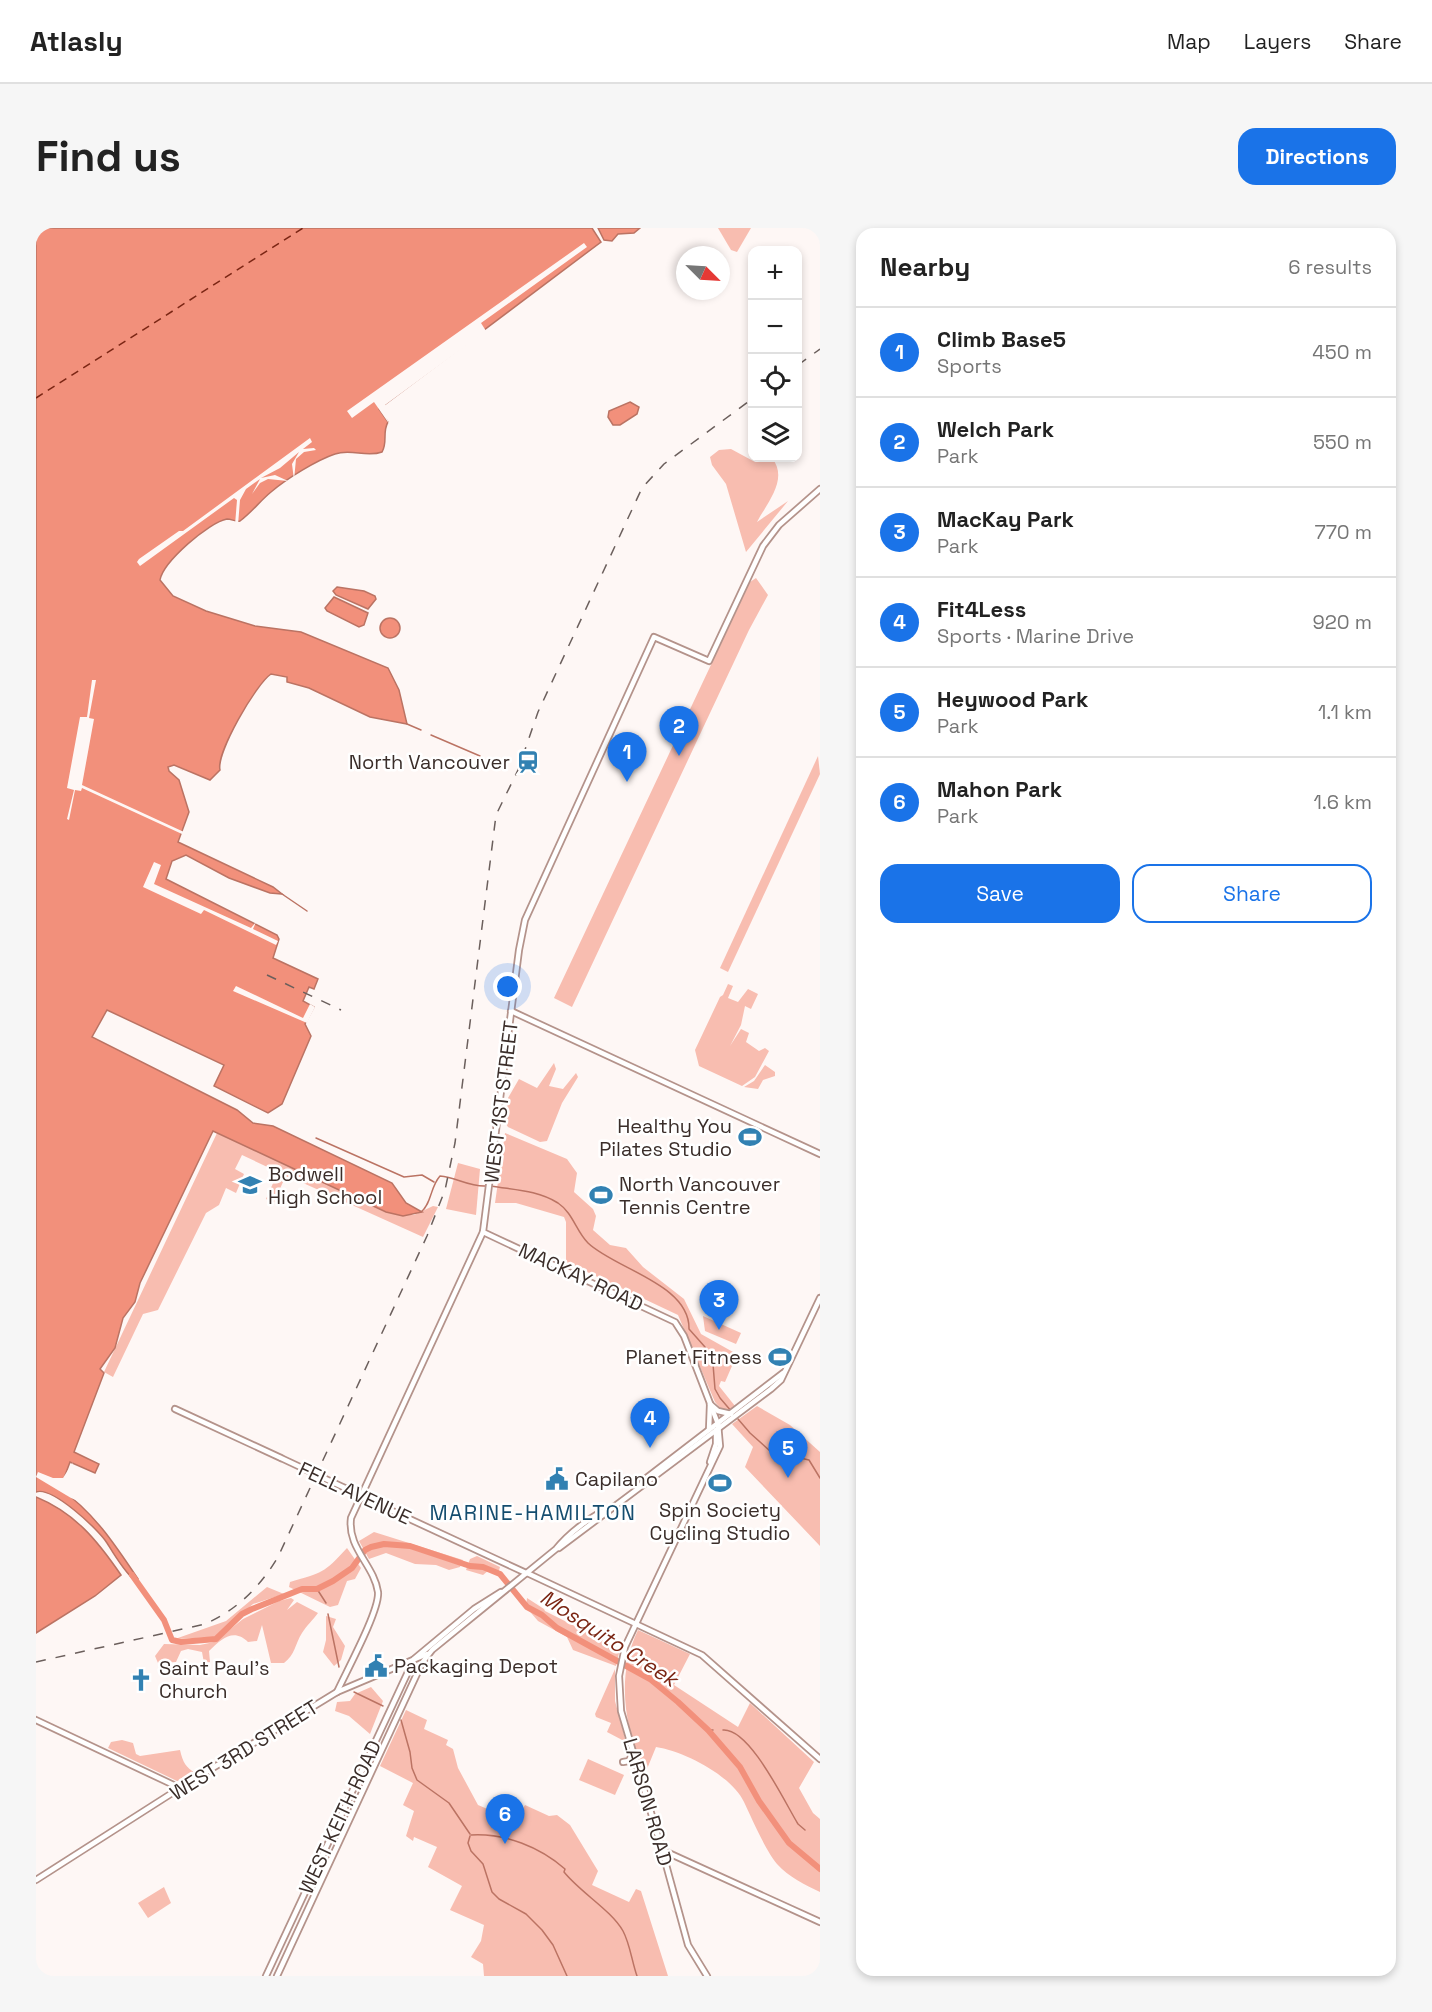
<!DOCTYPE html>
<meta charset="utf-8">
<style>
:root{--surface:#fff;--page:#f6f6f6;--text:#222;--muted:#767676;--line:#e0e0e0;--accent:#1a73e8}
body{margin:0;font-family:"Space Grotesk",sans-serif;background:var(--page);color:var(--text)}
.controls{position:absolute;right:18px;top:18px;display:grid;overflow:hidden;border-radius:12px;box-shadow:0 3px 9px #0003}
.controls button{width:54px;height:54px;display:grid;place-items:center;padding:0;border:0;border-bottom:2px solid var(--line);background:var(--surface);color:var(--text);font:30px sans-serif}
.compass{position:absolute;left:640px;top:18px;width:54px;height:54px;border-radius:50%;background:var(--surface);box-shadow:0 3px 9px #0003;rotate:114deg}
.you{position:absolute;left:472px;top:759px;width:21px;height:21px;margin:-15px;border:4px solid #fff;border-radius:50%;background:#1a73e8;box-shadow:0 0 0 9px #1a73e833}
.badge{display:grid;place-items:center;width:39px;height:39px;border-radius:50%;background:var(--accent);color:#fff;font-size:20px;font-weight:700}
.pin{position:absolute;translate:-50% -50px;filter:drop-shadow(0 2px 3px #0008)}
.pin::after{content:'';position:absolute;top:32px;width:21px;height:18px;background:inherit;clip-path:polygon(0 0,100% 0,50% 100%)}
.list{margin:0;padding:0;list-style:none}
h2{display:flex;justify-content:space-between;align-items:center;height:78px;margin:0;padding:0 24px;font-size:26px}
h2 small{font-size:20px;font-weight:400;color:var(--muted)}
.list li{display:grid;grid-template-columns:39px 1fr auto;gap:18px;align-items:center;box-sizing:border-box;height:90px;padding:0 24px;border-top:2px solid var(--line)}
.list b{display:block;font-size:22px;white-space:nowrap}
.list p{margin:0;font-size:20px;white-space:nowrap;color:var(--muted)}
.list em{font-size:20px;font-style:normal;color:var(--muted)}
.actions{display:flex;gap:12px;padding:18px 24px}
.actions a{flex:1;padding:14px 0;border:2px solid var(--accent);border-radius:18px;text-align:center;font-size:21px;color:var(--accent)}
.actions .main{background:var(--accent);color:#fff}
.icon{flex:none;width:33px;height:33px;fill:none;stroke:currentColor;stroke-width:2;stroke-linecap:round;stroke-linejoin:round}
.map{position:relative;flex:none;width:784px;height:1748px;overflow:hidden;border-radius:18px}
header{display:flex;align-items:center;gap:36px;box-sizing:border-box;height:84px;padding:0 30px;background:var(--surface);border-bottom:2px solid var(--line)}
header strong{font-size:28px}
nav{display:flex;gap:33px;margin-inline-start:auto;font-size:21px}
.intro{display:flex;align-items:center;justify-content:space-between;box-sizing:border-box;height:144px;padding:0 36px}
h1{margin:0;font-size:42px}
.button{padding:15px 27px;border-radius:18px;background:var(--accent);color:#fff;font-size:21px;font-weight:700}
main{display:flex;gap:36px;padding:0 36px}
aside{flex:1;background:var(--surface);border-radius:18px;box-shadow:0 3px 9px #0003}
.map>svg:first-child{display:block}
</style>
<header>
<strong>Atlasly</strong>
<nav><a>Map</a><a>Layers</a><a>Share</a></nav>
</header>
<div class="intro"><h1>Find us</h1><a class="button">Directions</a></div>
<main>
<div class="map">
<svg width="784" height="1748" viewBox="0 0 784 1748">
<rect width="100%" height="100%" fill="#fef7f5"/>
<g fill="#f8bdb0">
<path d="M682,0H715L701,24L695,22Z"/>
<path d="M695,221L719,234L736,230C753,251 731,275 721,294L752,273L710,324L690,256L676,237L674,229L683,222Z"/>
<path d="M720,350L732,367L713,402L536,779L518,770L714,354Z"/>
<path d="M782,528L784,546L692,744L684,740Z"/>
<path d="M692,756L697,758L692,770L702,774L712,761L722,766L715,781L709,778L705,797L694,818L705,801L713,805L710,814L723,823L729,820L733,823L719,849L706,858L663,838L659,822L684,769L687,767Z"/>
<path d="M518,835L520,841L513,858L527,861L540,845L542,849L526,875L511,913L504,914L472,899L470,896L472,870L483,851L501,860Z"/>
<path d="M729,837L739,844V848L727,852L722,861L708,859L718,853Z"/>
<path d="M181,905L350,984L378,987L397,978L402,979L387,1009L256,950L247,954L238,974L230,971L242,944L206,927L199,941L208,946L200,965L190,960L183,977L170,985L122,1082L107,1086L77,1149L68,1144Z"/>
<path d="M469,905L531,931L541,945L538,964L557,981L560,988L557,1002L574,1017L590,1020L607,1039L648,1071L665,1106L697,1124L699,1131L689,1154L685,1153L683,1158L699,1178L693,1183L685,1181L679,1174L642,1087L530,1034V994L528,989L480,975H459Z"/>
<path d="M422,935L444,941L440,987L410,981Z"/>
<path d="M667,1088L705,1105L700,1116L669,1103Z"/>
<path d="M721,1178L754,1197L784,1224V1318L709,1239L717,1219L696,1196Z"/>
<path d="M338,1304L427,1332L424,1339L413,1342L400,1337L379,1336L350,1325L333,1331L323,1313Z"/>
<path d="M311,1320L325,1340L319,1351L311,1353L302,1377L294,1379L253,1359L254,1354C287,1344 287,1346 311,1320Z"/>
<path d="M441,1328L464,1339L462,1346L453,1342L447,1347L430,1342L434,1331Z"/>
<path d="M231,1359L248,1366L217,1376L179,1409L139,1411L190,1393Z"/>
<path d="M255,1370L258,1372L251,1382L261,1374L282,1385C277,1392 271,1397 266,1405C259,1416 259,1427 248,1435H235L226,1397L221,1413L212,1414C198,1400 186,1410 173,1423L174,1434L168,1435L166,1424L152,1421L145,1423L140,1434L122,1435L119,1428L128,1416L164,1417L178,1414L207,1391L243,1373Z"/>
<path d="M491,1370L508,1381L509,1383L584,1421L580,1438L537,1422L531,1409L502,1393L490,1379Z"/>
<path d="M290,1388L300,1391L297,1399L309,1418L305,1432L298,1438L287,1424L290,1412Z"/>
<path d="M602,1402L654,1426L638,1457L702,1499L714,1475L778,1534L763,1560L777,1585L784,1591V1664C769,1657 753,1649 741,1636C730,1623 716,1591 708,1574C696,1548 648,1523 620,1519L611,1541L607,1539C587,1496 581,1445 602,1402Z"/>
<path d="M579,1441V1473L590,1514L571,1504L575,1495L560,1489L559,1486Z"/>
<path d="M335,1459L347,1473L334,1506L313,1488L299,1483L301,1474L314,1473L319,1466Z"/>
<path d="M370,1482L391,1492L388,1501L412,1512L410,1517L417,1521L422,1540L442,1577L480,1593L489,1577L513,1588L521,1587L534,1597L562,1643L556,1657L593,1674L600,1661L605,1663L632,1748H448L447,1736L435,1729L445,1713L448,1697L414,1682L426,1658L392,1639L401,1619L378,1609L377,1613L370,1608L378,1583L367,1577L377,1555L344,1538Z"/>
<path d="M86,1512L97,1515L100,1526L104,1528L144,1522C147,1535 150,1539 159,1545L147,1553H141L72,1520L75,1514Z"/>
<path d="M552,1531L588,1547L579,1567L543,1552Z"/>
<path d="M128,1659L135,1675L112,1690L102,1675Z"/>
</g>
<g fill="#f2907b" stroke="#bb7363" stroke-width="1.5">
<path d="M0,0H556L565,14L343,181L352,194C346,204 352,214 346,224C330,230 315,220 299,226C281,232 250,251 235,264C224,273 216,284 204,293C199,294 196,291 191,291C173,294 127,334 124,352L137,368L170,383L219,398L265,404L352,440L363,462L371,496L334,489L273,460L251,454V449L235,446C220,456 180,525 184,542L174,552L138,537L132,539L133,543L143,552L153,584L142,614L237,659L246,666L234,665L193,650L150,627L136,633L130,651L241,707L243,711L237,730L282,751L278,761L273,759L267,773L278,779L269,796L275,808L246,876L232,885L178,858L188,837L71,782L56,809L201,882L217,895L237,898L356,955L370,975L386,984L367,988L350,984L177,903L104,1055L99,1074L87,1090L79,1120L64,1141L68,1145L38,1224L63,1236L59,1245L34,1234L24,1261C57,1283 80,1318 102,1351L99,1353C87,1342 79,1328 71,1315C62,1301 16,1258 0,1264Z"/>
<path d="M562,0H604L598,5L582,6L576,13L568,12Z"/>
<path d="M594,174L603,179L601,186L584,197H577L572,189L573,183Z"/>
<path d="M301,359L328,363L339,368L340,371L332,381L300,367L297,363Z"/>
<path d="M298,369L332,385L328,397L323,399L291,383L289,380Z"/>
<circle cx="354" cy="400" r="10"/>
<path d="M0,1269C39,1285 61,1312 85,1347L59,1368L0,1405Z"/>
</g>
<g fill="#fef7f5">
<path d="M548,15L551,19L445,95L450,103L349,177L351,179L347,182L354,197L338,174L316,190L311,183Z"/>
<path d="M274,210L276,214L267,221L278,220L280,222L268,224L260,231L258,252L256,236L263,224L244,240L225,250L239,247L252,253L232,251L224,255L216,266L224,251L210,261L204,272L202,297H199L201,272L198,270L104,338L101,334L103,331L143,303H147Z"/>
<path d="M56,452H60L53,490L58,491L46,557L148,604L146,606L46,560L45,563L39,562L33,592L31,591L38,562L31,560L44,489H51Z"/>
<path d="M118,634L125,637L118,656L215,700L220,694L217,701L242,713L240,717L168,682L165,686L107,659Z"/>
<path d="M200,758L267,790L274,776L279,779L271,795L197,763Z"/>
<path d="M37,1234L27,1260L49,1276L35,1270L0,1249L2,1244L17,1250H27Z"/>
</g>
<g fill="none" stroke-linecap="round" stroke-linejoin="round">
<g stroke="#bb7363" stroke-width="1.5">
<path d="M371,496L385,502"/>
<path d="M395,507L444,528"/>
<path d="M246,666L271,683"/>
<path d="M280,910L368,949L386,947L398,954"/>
<path d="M455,958C478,962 501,962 522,975C537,985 540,1003 552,1015C579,1041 654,1056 653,1101L669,1119L677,1136L679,1161L684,1170L714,1205L734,1223L773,1232L784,1250"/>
<path d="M385,984C396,975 394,959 404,948C420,949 433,959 450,958"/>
<path d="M281,1361L290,1375"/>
<path d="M292,1386L303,1439"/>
<path d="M318,1464L347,1478"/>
<path d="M365,1492L374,1524L376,1540L381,1552L413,1575L434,1606"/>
<path d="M672,1502H677"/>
<path d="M687,1502C714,1500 749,1575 762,1596L769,1602"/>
<path d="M435,1607C469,1605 504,1619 529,1641L528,1644C545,1665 575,1682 587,1703C594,1716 596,1734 601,1748"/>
<path d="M434,1608L432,1615L435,1623L447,1636L456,1664L463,1671L490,1686L506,1702L517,1717L531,1748"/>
</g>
<path stroke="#f2907b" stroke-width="6" d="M96,1347L128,1392L136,1412L145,1414L180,1411L206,1386L216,1381L266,1361H281L297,1353L316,1340L329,1322L335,1319L348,1316L374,1318L434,1338L447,1339L464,1346L491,1379L506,1387L521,1400L614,1451L642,1474L672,1502L704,1539L723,1573L753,1615L784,1641"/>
<path stroke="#7b2614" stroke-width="1.5" stroke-dasharray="8 6" stroke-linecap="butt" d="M0,170L267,0"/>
<g stroke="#b4938b" stroke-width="8">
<g id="tertiary">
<path d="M475,783L784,926"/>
<path d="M139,1181L245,1230"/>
<path d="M682,1196L648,1108L639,1094L447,1004L483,722L489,692L618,409L673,433L727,318L743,297L784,261"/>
<path d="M309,1260L324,1268"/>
<path d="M491,1345L666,1427L784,1531"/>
<path d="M626,1622L652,1717L671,1748"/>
<path d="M0,1652L144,1560"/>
</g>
</g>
<g stroke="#b4938b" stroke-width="8">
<g id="secondary">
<path d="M674,1176L682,1183L695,1186"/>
<path d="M682,1196L684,1218L589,1419L583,1448L585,1483L626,1622L784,1694"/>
<path d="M673,1202L674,1176"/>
<path d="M674,1234L680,1216V1202"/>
<path d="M604,1258L609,1251L747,1145"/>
<path d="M324,1268L490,1345"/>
<path d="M523,1320L735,1161L745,1152L784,1070"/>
<path d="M301,1464C310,1444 344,1382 342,1364C338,1337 311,1320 315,1290L447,1004"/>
<path d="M0,1492L144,1560L301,1464L391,1426"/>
<path d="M587,1534L593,1533L597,1524"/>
<path d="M230,1748L378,1431L438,1381L465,1364"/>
<path d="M241,1748L386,1435L396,1422L520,1321C533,1305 556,1287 576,1279"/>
</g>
</g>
<use href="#tertiary" stroke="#fff" stroke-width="4.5"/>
<use href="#secondary" stroke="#fff" stroke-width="4.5"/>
<g stroke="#6b5f5c" stroke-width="1.5" stroke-dasharray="10 10" stroke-linecap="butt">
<path d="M762,137L784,121"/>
<path d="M231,747L305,782"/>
<path d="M0,1434L169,1396C201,1382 224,1359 242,1329L391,1008L409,962L419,915L460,587L482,542L502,484L606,260L628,236L716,171"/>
</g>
<g stroke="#b4938b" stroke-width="8" stroke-linecap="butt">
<path id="tertiary-bridge" d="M245,1230L309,1260"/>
</g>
<use href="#tertiary-bridge" stroke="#fff" stroke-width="4.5"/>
</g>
<defs>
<g id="station-bare" transform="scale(1.8)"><path d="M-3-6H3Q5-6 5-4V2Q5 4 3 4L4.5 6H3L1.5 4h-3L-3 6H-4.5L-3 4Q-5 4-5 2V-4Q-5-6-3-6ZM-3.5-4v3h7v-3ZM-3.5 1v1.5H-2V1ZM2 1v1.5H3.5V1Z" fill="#3281b2" stroke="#fff" stroke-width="2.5" paint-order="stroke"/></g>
<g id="stadium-bare" transform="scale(1.8)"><path d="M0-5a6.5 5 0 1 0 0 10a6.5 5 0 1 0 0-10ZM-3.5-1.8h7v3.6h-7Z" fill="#3281b2" stroke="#fff" stroke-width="2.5" paint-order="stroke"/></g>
<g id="school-bare" transform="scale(1.8)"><path d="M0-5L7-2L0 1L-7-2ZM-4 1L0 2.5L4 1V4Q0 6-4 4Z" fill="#3281b2" stroke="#fff" stroke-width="2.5" paint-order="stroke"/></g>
<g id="civic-bare" transform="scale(1.8)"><path d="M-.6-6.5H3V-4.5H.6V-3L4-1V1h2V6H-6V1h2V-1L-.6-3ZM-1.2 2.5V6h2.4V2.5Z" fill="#3281b2" stroke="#fff" stroke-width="2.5" paint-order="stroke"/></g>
<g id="church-bare" transform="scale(1.8)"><path d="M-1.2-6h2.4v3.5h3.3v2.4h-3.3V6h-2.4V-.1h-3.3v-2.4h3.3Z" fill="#3281b2" stroke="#fff" stroke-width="2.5" paint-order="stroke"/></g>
</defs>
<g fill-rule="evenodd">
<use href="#station-bare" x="492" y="534"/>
<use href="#stadium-bare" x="714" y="909"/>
<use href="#school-bare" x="214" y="957"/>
<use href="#stadium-bare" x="565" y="967"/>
<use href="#stadium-bare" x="744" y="1129"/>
<use href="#civic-bare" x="521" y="1251"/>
<use href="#stadium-bare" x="684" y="1255"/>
<use href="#civic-bare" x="340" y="1438"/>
<use href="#church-bare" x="105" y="1452"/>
</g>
<g text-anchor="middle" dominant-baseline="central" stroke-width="5" stroke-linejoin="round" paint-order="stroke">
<g font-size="20" fill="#3b2e2a" stroke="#fff" text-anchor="start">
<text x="474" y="534" text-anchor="end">North Vancouver</text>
<text x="696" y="898" text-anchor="end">Healthy You<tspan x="696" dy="23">Pilates Studio</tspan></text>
<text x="232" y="946">Bodwell<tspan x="232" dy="23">High School</tspan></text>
<text x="583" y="956">North Vancouver<tspan x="583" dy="23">Tennis Centre</tspan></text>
<text x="726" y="1129" text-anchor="end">Planet Fitness</text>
<text x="539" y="1251">Capilano</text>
<text x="684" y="1282" text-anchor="middle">Spin Society<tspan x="684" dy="23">Cycling Studio</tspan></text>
<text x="358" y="1438">Packaging Depot</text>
<text x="123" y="1440">Saint Paul's<tspan x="123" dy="23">Church</tspan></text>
</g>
<g font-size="20" fill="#3b2e2a" stroke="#fff">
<text transform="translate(465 874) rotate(-83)">WEST 1ST STREET</text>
<text transform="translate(545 1049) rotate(25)">MACKAY ROAD</text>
<text transform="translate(319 1265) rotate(25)">FELL AVENUE</text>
<text transform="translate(208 1522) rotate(-32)">WEST 3RD STREET</text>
<text transform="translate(612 1574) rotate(74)">LARSON ROAD</text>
<text transform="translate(304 1589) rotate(-65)">WEST KEITH ROAD</text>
</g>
<g font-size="21" letter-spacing="1.5" fill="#154d6f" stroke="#fff">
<text x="497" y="1284">MARINE-HAMILTON</text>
</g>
<g font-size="21" font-style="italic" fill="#7b2614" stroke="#fff">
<text transform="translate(573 1410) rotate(33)">Mosquito Creek</text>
</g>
</g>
</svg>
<div class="controls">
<button>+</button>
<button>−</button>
<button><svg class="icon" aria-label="locate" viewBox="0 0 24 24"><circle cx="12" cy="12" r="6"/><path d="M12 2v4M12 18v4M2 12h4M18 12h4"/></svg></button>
<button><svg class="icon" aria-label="layers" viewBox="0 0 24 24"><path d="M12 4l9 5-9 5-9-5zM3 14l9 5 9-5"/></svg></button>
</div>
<svg class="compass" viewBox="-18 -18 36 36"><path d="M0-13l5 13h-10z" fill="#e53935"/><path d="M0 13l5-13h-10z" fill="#767676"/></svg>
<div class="you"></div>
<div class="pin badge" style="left:591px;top:554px">1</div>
<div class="pin badge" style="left:643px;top:528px">2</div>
<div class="pin badge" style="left:683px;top:1102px">3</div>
<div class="pin badge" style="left:614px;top:1220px">4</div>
<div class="pin badge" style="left:752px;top:1250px">5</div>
<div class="pin badge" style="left:469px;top:1616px">6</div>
</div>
<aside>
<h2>Nearby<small>6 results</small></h2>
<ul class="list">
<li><span class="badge">1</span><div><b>Climb Base5</b><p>Sports</p></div><em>450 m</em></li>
<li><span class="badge">2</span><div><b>Welch Park</b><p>Park</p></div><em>550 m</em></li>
<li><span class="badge">3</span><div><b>MacKay Park</b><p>Park</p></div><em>770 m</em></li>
<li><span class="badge">4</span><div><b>Fit4Less</b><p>Sports · Marine Drive</p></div><em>920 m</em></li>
<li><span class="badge">5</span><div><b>Heywood Park</b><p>Park</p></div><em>1.1 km</em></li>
<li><span class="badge">6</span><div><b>Mahon Park</b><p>Park</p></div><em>1.6 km</em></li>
</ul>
<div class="actions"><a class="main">Save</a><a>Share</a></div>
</aside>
</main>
